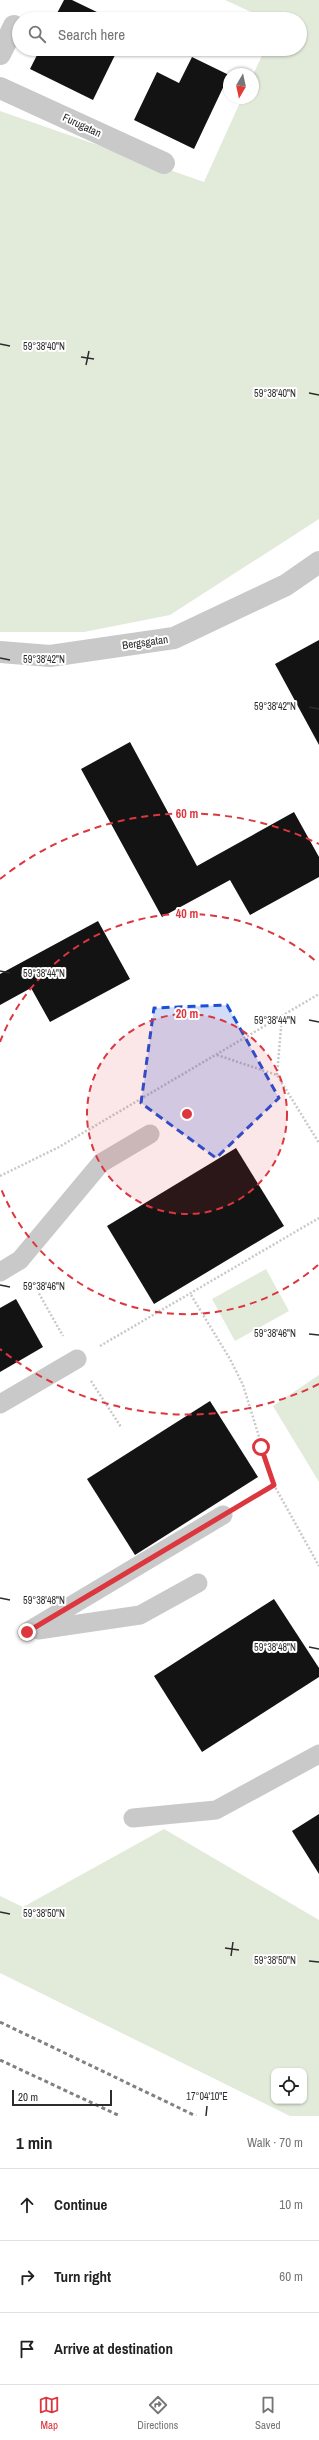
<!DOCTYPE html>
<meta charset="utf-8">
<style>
:root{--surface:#fff;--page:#f2f2f2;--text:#222;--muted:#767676;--line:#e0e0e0;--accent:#dc363e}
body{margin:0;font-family:"Archivo Narrow",sans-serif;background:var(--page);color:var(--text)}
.controls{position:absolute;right:12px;bottom:12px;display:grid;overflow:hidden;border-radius:8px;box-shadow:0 1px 3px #0004}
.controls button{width:36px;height:36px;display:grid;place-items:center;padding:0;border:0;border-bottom:1px solid var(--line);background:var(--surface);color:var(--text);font:20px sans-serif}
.compass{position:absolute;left:223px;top:68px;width:36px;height:36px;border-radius:50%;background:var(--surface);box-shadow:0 1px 3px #0004;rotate:189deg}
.scale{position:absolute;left:12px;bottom:10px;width:100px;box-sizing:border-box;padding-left:4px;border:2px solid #2c2c2c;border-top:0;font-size:11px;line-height:14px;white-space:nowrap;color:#2c2c2c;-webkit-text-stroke:3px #fff;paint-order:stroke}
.stop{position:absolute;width:12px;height:12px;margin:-9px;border:3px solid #dc363e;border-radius:50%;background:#fff}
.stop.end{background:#dc363e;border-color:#fff;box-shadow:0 1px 4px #0008}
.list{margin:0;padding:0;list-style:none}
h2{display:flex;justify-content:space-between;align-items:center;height:52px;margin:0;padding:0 16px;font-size:17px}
h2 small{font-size:13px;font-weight:400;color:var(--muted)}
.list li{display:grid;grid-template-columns:26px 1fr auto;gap:12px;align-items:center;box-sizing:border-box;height:72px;padding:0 16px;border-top:1px solid var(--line)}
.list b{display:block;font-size:15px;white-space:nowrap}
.list em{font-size:13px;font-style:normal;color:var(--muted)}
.icon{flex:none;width:22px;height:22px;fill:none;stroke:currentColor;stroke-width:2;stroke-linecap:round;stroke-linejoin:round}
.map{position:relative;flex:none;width:319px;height:2116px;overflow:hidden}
.search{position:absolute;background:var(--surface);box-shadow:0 1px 3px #0004;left:12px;right:12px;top:12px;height:44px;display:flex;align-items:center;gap:10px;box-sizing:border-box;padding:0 14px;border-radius:22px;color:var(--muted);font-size:15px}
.sheet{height:268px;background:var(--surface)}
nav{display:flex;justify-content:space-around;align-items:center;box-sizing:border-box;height:56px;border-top:1px solid var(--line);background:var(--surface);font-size:11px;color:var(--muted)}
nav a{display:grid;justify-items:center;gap:2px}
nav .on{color:var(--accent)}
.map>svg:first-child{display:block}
</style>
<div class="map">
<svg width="319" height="2116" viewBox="0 0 319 2116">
<rect width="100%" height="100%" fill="#fff"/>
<g fill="#e2eada" fill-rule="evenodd">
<path d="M225,0H319V519L170,615L84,632H0V111L204,182L242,98H253V75L265,49H300V19H266Z"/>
<path d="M266,1269L289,1311L235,1341L212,1299Z"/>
<path d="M319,1375V1482L273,1406Z"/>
<path d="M164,1829L319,1920V2116H290L0,1973V1896L23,1907ZM274,2071H304V2101H274Z"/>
</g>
<g fill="#131313">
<path d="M64,0H72L101,14L99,19H54Z"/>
<path d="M40,49H108L116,53L93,100L30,69Z"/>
<path d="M192,57L229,75L194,149L134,120L157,72L179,83Z"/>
<path d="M319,640V745L275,664Z"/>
<path d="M130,742L197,866L294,812L319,857V877L250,915L230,880L162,917L81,769Z"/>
<path d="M98,921L130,979L50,1022L31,988L0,1005V974Z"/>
<path d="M236,1148L284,1226L154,1304L107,1226Z"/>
<path d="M16,1299L43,1347L0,1372V1308Z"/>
<path d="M210,1401L258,1477L135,1555L87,1479Z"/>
<path d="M274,1599L319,1668V1677L202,1752L154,1676Z"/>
<path d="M319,1814V1874L292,1831Z"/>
</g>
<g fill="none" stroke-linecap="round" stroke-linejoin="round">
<g stroke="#c9c9c9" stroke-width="2.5" stroke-dasharray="2 2" stroke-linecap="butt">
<path d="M217,1055L277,1075L319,1143"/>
<path d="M277,1075L282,1016"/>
<path d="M0,1176L59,1147L319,994"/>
<path d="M33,1283L63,1336"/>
<path d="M191,1295L230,1359L243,1385L274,1485L319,1566"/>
<path d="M100,1346L319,1218"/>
<path d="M91,1381L121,1427"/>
<path d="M247,1501L274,1485"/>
</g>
<g stroke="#c9c9c9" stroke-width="19">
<path d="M0,1272L20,1260L101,1163L150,1134"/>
<path d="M0,1404L77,1359"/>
<path d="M38,1630L140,1615L198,1583"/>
<path d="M27,1632L223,1515"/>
<path d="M133,1818L216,1810L319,1754"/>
</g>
<g stroke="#c9c9c9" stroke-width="22">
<path d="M0,54L14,26"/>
<path d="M0,88L164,163"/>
<path d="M0,652L50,656L174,638L286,585L319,562"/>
</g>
<g stroke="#818181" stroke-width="3" stroke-dasharray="4 3" stroke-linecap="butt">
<path d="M0,2022L196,2116"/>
<path d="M0,2060L120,2116"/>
</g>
</g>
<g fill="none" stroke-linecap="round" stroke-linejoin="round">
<path stroke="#dc363e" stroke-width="5" d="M27,1632L274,1485L261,1447"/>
</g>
<path fill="#1d4ed8" fill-opacity="0.2" stroke="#1d4ed8" stroke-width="3" stroke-dasharray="8 5" stroke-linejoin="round" d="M227,1005L279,1098L216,1158L141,1103L154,1008Z"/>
<path fill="none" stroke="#2c2c2c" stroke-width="1.5" d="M0,344L10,346M81,357L94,359M86,365L89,351M309,393L319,395M0,658L10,660M309,707L319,709M0,971L10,973M309,1020L319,1022M0,1285L10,1287M309,1334L319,1335M0,1598L10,1600M309,1647L319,1649M0,1912L10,1914M225,1948L239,1950M231,1956L233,1942M309,1961L319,1962M206,2116L207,2106"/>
<circle cx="187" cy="1114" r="100" fill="#dc363e" fill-opacity=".12"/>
<g fill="none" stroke="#dc363e" stroke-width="2" stroke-dasharray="7 5">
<circle cx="187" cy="1114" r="100"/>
<path d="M318 1265A200 200 0 0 1 0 1186M0 1042A200 200 0 0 1 318 963"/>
<path d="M319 1384A300 300 0 0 1 0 1349M0 879A300 300 0 0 1 319 844"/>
</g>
<g text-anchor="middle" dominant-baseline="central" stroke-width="4" stroke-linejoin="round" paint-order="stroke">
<g font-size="11" fill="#2c2c2c" stroke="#fff">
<text transform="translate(82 125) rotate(25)">Furugatan</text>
<text transform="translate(145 642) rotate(-8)">Bergsgatan</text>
</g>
</g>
<g font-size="10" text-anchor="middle" fill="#2c2c2c" stroke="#fff" stroke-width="4" stroke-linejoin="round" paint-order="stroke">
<text x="44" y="350">59°38'40"N</text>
<text x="275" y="397">59°38'40"N</text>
<text x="44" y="663">59°38'42"N</text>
<text x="275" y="710">59°38'42"N</text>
<text x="44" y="977">59°38'44"N</text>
<text x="275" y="1024">59°38'44"N</text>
<text x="44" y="1290">59°38'46"N</text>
<text x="275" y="1337">59°38'46"N</text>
<text x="44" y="1604">59°38'48"N</text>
<text x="275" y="1651">59°38'48"N</text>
<text x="44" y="1917">59°38'50"N</text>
<text x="275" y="1964">59°38'50"N</text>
<text x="207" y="2100">17°04'10"E</text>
</g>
<circle cx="187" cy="1114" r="6" fill="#dc363e" stroke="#fff" stroke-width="2"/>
<g font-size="12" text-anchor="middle" font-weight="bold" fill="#dc363e" stroke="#fff" stroke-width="4" stroke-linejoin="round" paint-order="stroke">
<text x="187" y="818">60 m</text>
<text x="187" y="918">40 m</text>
<text x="187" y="1018">20 m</text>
</g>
</svg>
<div class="controls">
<button><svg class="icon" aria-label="locate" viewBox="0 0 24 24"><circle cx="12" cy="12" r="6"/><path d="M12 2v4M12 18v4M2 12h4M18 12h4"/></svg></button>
</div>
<svg class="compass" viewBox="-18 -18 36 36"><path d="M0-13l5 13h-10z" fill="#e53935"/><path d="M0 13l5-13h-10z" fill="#767676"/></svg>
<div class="scale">20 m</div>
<div class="stop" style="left:261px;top:1447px"></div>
<div class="stop end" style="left:27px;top:1632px"></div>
<div class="search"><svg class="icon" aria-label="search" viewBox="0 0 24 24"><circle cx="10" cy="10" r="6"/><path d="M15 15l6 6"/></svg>Search here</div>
</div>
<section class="sheet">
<h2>1 min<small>Walk · 70 m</small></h2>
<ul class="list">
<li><svg class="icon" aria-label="ahead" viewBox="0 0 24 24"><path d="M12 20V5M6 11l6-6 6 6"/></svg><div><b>Continue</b></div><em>10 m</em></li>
<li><svg class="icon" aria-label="right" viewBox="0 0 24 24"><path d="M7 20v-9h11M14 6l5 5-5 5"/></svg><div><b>Turn right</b></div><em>60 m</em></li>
<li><svg class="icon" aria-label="arrive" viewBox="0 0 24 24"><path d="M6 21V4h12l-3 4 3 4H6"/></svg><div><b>Arrive at destination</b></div></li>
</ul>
</section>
<nav>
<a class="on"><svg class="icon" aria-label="map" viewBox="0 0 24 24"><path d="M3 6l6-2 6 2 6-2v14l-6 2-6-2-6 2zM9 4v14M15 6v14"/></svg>Map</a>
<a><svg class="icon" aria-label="directions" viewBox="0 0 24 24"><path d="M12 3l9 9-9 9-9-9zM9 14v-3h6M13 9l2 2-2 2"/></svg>Directions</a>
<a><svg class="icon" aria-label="saved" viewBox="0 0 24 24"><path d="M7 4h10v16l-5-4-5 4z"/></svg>Saved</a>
</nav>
